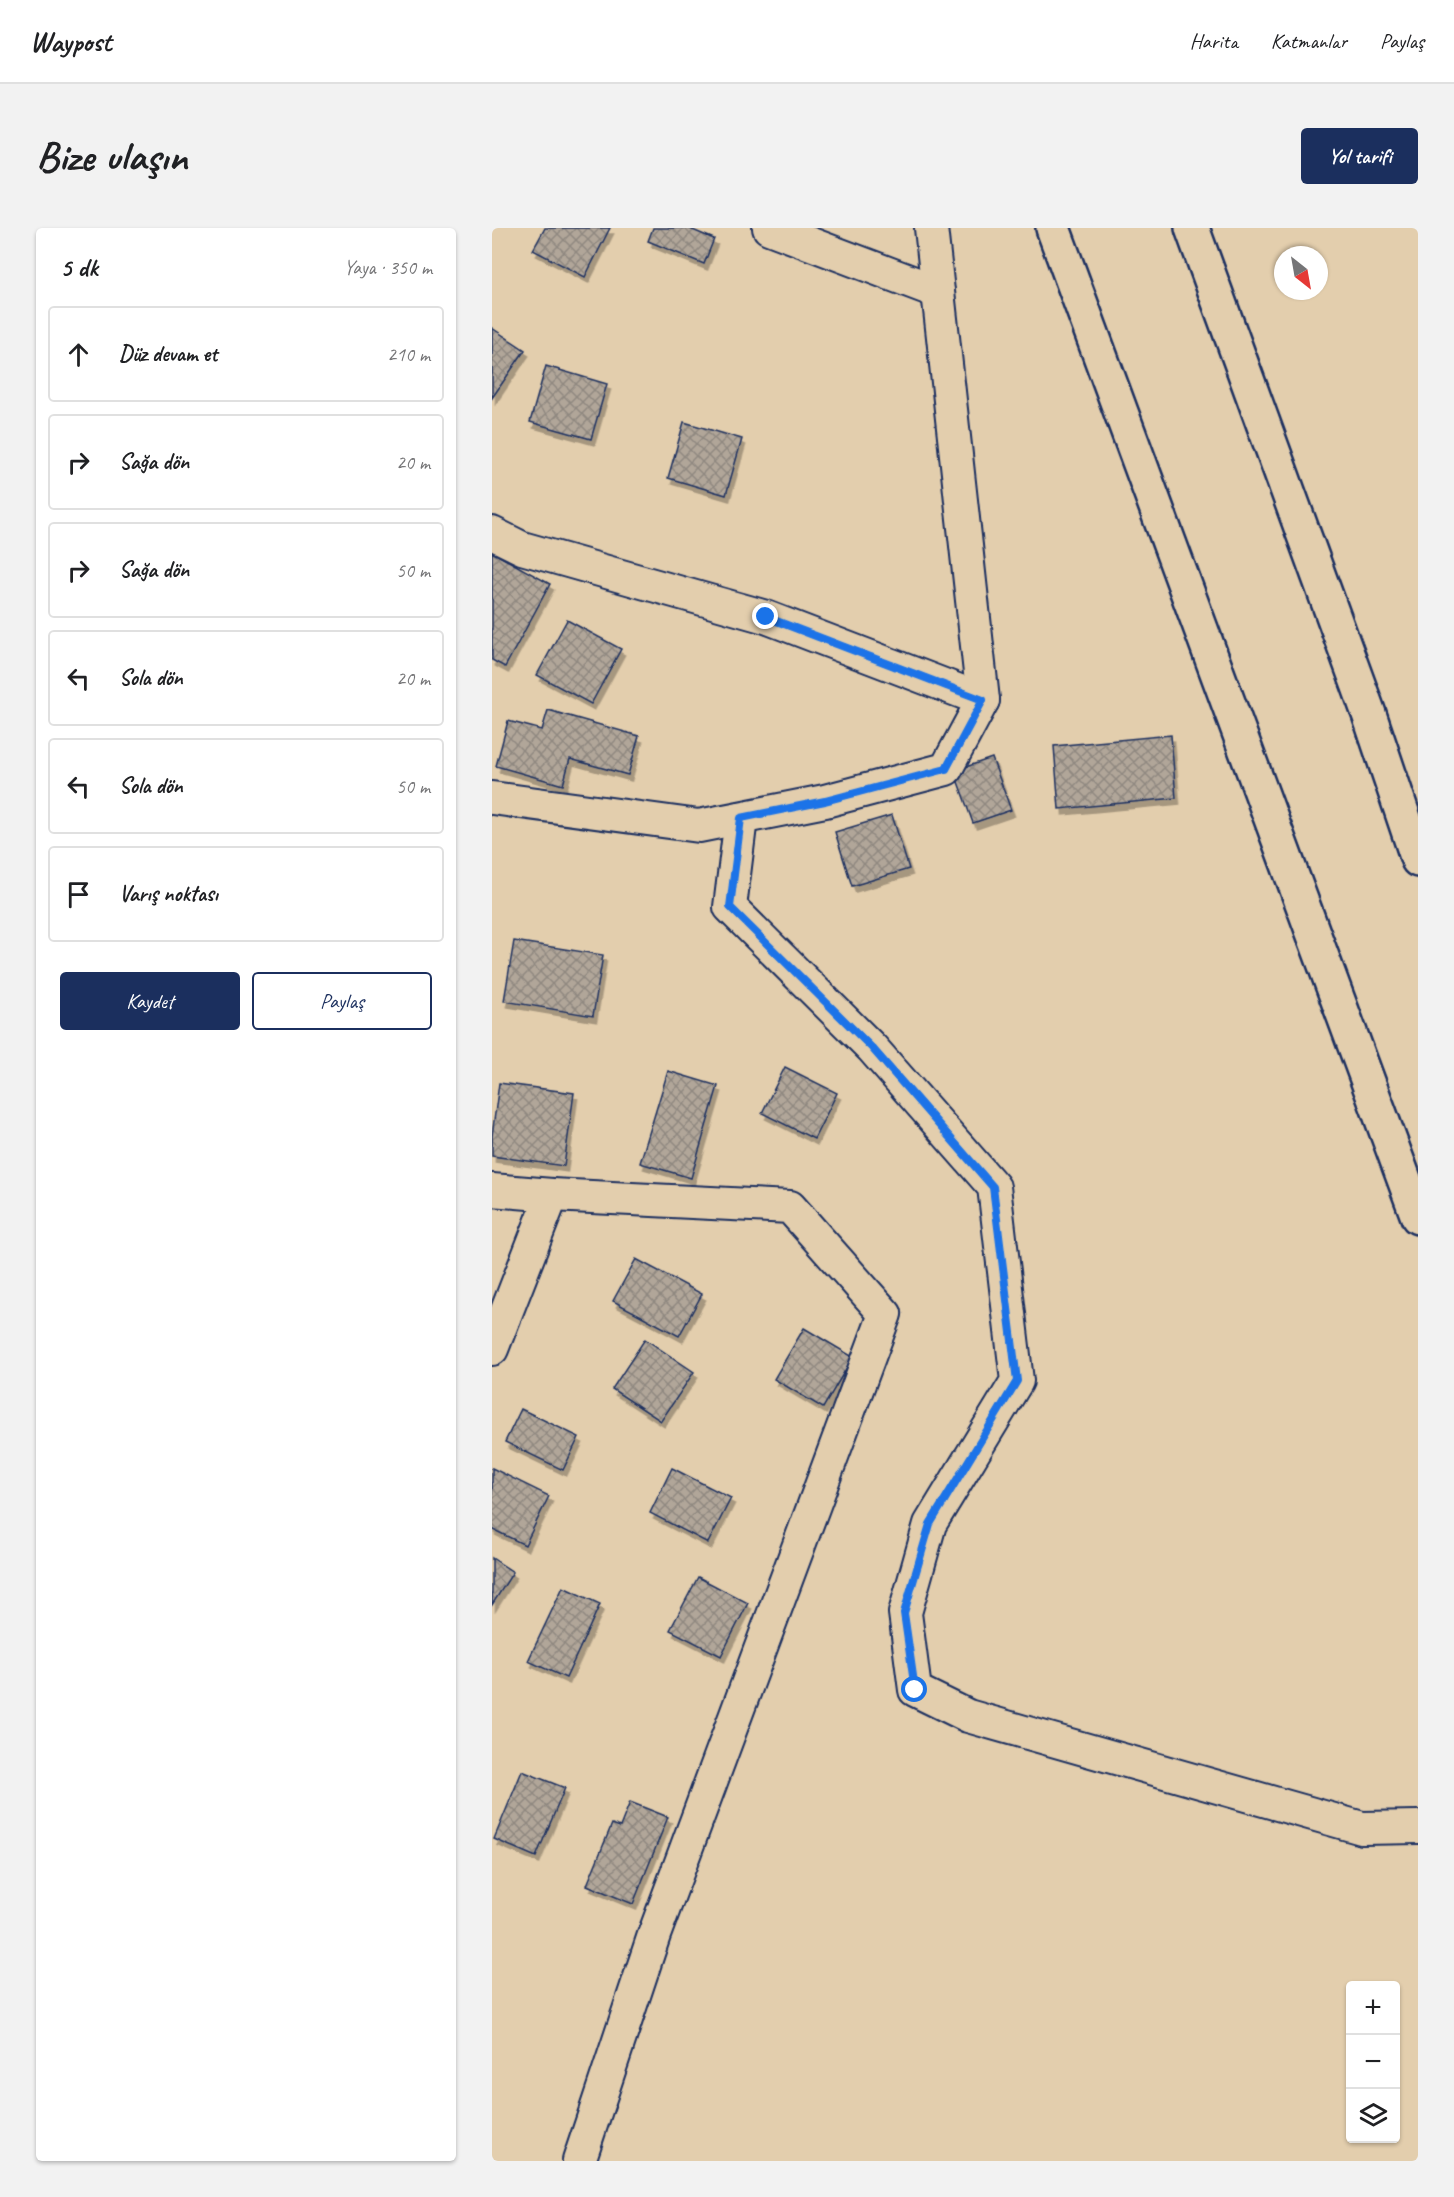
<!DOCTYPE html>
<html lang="tr">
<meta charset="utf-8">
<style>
:root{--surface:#fff;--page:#f2f2f2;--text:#202124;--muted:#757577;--line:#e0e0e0;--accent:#1b2f5e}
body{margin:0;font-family:Caveat,sans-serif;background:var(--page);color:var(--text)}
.controls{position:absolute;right:18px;bottom:18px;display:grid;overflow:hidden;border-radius:6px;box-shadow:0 2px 4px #0004}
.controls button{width:54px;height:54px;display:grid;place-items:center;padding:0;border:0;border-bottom:2px solid var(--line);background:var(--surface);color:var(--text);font:30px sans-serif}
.compass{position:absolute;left:782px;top:18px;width:54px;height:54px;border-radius:50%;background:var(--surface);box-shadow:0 2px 4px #0004;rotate:149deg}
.stop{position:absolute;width:18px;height:18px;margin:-14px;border:4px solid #1a73e8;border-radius:50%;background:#fff}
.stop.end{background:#1a73e8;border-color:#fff;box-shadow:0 2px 6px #0008}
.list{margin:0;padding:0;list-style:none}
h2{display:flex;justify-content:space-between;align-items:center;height:78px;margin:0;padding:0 24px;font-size:26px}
h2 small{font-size:20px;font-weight:400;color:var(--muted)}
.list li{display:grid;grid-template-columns:39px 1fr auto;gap:18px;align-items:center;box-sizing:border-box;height:96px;margin:0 12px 12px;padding:0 12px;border:2px solid var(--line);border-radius:6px}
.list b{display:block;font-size:22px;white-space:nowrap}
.list em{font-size:20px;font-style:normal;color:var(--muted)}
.actions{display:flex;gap:12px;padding:18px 24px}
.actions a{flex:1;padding:14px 0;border:2px solid var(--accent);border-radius:6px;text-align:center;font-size:21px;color:var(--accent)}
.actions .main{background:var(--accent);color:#fff}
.icon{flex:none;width:33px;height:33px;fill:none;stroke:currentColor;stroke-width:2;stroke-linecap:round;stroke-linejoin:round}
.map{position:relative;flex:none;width:926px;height:1933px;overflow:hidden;border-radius:6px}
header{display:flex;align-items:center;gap:36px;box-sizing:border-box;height:84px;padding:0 30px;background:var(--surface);border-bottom:2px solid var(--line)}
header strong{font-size:28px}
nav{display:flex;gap:33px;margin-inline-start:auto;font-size:21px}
.intro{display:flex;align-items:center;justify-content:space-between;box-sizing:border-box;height:144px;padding:0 36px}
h1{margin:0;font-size:42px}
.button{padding:15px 27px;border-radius:6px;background:var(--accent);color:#fff;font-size:21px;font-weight:700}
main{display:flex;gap:36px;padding:0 36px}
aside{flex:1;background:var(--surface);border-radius:6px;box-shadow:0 2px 4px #0004}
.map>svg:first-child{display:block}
</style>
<header>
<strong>Waypost</strong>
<nav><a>Harita</a><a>Katmanlar</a><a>Paylaş</a></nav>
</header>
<div class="intro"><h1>Bize ulaşın</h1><a class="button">Yol tarifi</a></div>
<main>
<aside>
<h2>5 dk<small>Yaya · 350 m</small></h2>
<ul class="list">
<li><svg class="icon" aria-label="ahead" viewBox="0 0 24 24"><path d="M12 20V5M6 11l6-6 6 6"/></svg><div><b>Düz devam et</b></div><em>210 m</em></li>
<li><svg class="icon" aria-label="right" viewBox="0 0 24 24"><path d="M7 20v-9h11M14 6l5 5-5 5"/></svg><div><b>Sağa dön</b></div><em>20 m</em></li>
<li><svg class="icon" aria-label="right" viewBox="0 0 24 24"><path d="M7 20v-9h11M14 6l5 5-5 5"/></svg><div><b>Sağa dön</b></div><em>50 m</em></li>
<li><svg class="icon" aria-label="left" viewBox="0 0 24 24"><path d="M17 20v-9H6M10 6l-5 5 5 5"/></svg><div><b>Sola dön</b></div><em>20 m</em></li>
<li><svg class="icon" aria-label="left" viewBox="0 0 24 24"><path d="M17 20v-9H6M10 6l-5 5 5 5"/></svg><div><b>Sola dön</b></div><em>50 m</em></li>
<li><svg class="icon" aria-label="arrive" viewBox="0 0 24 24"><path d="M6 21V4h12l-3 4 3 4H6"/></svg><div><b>Varış noktası</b></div></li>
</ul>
<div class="actions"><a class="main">Kaydet</a><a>Paylaş</a></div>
</aside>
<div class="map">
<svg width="926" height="1933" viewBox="0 0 926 1933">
<defs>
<pattern id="building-cross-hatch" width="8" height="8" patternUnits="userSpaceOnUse" patternTransform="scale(1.5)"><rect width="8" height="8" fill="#b1a699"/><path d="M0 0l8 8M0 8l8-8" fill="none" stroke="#8f8880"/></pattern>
<filter id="shadow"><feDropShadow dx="3.5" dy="6" stdDeviation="0" flood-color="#0004"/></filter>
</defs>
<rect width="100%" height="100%" fill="#e3cead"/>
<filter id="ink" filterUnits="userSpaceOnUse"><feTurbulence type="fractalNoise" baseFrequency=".0167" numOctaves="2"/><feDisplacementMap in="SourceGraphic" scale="12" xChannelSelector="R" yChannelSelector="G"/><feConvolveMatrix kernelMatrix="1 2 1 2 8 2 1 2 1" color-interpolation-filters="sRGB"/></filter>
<g filter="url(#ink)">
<g fill="url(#building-cross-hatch)" stroke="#1b2f5e" stroke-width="1.5" filter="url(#shadow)">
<path d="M53,0H118L93,49L41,22Z"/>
<path d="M161,0H196L222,11L212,36L156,13Z"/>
<path d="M0,100L33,122L0,170Z"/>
<path d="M54,138L115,156L99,211L38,194Z"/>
<path d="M192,194L250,211L234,267L176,250Z"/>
<path d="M0,324L58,356L13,439L0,432Z"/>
<path d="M75,392L129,421L99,476L45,447Z"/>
<path d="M56,482L147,508L136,547L78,531L71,557L4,538L16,493L50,502Z"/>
<path d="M679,507L684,570L567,581L562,518Z"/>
<path d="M500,530L519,582L481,595L462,543Z"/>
<path d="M400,587L417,641L360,658L343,604Z"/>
<path d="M22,713L111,727L101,788L12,773Z"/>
<path d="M293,839L345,865L322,911L270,885Z"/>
<path d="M176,843L226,858L199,950L148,935Z"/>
<path d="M7,855L82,865L72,938L0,928V908Z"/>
<path d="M144,1031L210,1066L187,1108L121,1073Z"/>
<path d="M312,1100L361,1129L331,1180L282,1151Z"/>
<path d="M153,1111L202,1144L169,1193L120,1161Z"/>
<path d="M29,1181L87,1209L71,1242L13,1214Z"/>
<path d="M0,1240L57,1268L33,1317L0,1301Z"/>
<path d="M180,1240L239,1270L216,1315L158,1285Z"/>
<path d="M0,1330L21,1344L0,1377Z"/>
<path d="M206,1349L256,1375L229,1428L178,1402Z"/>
<path d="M71,1359L108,1376L74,1450L36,1433Z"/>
<path d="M30,1543L73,1560L44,1629L2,1611Z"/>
<path d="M138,1574L176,1589L141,1676L95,1657L120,1596L128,1599Z"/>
</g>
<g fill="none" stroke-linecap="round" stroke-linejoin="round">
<g stroke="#1b2f5e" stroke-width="36">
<g id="street">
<path d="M277,0L446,64"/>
<path d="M0,305L30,320L274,389L491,472"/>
<path d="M0,570L207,598L333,573L454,541L491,472L439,0"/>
<path d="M249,590L238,679L380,820L502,959L525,1153L438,1296L413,1385L423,1462L476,1488L870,1600L926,1599"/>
<path d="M0,962L60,967L298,979L393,1086L162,1707L87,1933"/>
<path d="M0,1121L60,967"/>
</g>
</g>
<g stroke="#1b2f5e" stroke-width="38">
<g id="secondary">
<path d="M561,0L926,989"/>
<path d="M700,0L877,486L926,632"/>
</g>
</g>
<use href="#street" stroke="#e3cead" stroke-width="32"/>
<use href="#secondary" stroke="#e3cead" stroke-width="33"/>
</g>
</g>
<g fill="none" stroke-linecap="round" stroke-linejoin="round" filter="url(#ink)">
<path stroke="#1a73e8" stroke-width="8" d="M274,389L491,472L454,541L333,573L249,590L238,679L380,820L501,959L525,1153L438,1296L412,1385L423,1462"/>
</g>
</svg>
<div class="controls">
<button>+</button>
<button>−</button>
<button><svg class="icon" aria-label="layers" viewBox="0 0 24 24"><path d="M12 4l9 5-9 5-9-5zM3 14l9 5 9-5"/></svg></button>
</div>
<svg class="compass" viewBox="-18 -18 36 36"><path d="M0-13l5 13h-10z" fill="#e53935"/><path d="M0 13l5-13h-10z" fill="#757577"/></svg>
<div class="stop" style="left:423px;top:1462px"></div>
<div class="stop end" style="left:274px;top:389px"></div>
</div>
</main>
